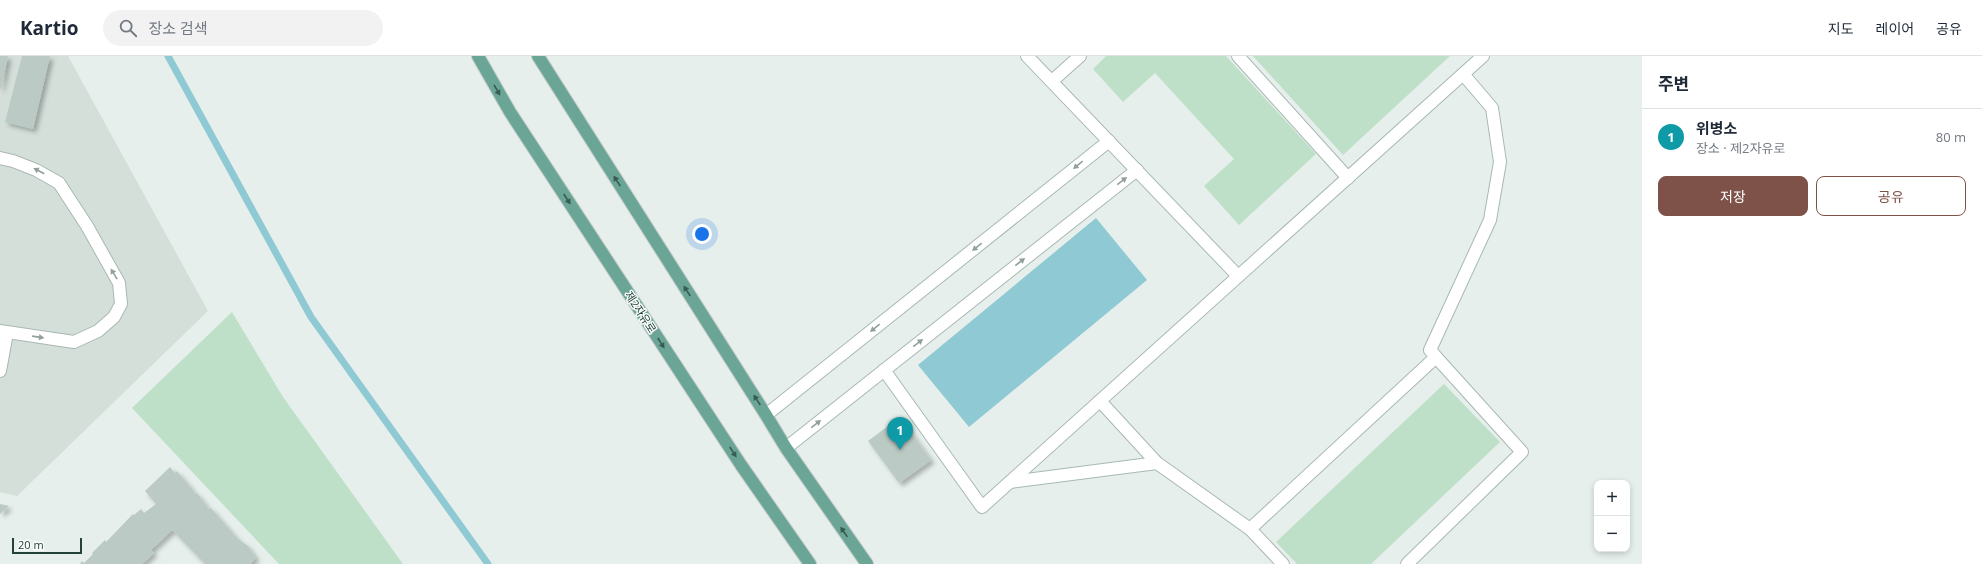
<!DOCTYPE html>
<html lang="ko">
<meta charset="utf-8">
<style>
:root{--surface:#fff;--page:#f2f2f3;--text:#1f2937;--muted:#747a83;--line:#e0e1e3;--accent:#7f5249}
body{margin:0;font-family:"Open Sans","Noto Sans KR",sans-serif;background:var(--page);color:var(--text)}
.controls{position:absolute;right:12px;bottom:12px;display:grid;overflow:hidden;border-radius:8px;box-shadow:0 2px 6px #0003}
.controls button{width:36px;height:36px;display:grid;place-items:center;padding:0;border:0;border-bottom:1px solid var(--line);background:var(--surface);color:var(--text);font:20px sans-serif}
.scale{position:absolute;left:12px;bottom:10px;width:70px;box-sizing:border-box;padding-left:4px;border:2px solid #24423a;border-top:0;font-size:11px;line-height:14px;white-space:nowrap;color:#24423a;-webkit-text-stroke:3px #f7fbf9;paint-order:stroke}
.you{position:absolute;left:702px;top:178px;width:14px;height:14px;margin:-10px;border:3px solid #fff;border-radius:50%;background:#1a73e8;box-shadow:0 0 0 6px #1a73e833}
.badge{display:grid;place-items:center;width:26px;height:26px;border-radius:50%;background:var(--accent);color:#fff;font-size:13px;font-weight:700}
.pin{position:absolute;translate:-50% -33px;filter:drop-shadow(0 1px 2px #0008)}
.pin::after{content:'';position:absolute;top:21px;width:14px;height:12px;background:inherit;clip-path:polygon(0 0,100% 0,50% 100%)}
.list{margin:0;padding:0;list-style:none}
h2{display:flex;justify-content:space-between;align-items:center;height:52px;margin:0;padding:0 16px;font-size:17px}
h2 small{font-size:13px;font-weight:400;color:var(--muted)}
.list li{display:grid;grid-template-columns:26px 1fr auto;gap:12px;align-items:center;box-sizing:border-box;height:56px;padding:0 16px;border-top:1px solid var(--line)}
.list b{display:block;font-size:15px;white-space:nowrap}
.list p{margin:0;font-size:13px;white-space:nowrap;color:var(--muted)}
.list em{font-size:13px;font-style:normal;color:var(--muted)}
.actions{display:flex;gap:8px;padding:12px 16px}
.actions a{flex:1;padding:9px 0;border:1px solid var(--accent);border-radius:8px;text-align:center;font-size:14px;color:var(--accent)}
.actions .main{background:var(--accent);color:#fff}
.icon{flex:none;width:22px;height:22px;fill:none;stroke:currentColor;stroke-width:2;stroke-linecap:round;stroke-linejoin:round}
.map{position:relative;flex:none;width:1642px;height:508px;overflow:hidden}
header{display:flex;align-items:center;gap:24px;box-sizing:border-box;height:56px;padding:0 20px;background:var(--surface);border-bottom:1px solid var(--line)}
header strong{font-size:19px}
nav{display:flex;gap:22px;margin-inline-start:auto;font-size:14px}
.search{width:280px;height:36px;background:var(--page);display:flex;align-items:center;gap:10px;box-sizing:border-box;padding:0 14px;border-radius:22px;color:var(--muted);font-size:15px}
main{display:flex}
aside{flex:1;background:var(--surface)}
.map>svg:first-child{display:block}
</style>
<header>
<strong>Kartio</strong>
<div class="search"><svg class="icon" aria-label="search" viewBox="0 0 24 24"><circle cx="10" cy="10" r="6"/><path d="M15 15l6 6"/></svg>장소 검색</div>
<nav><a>지도</a><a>레이어</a><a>공유</a></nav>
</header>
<main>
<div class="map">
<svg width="1642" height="508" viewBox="0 0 1642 508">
<defs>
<filter id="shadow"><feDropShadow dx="3.5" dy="3.5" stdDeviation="2" flood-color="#0004"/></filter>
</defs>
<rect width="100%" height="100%" fill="#e6efeb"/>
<path fill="#d4dfda" d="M0,0H68L208,255L17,440L0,436Z"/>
<g fill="#bfe0c8">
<path d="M1106,0H1226L1316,98L1239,169L1204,130L1234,103L1155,17L1123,46L1093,13Z"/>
<path d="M1253,0H1450L1343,99Z"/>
<path d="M232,256L283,341L403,508H279L132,352Z"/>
<path d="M1444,328L1500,386L1371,508H1297L1276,486Z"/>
</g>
<path fill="#8ec9d4" d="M1096,162L1147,224L969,371L918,309Z"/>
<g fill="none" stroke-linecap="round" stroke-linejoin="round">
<path stroke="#8ec9d4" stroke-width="7" d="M168,0L311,261L488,508"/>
</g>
<g fill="#bbcac4" filter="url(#shadow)">
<path d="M0,0H8L1,33H0Z"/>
<path d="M22,0H50L33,73L5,66Z"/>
<path d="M900,361L931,404L899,427L868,385Z"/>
<path d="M170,411L175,417L177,415L196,438L197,437L209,453L211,452L238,483L248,490L256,502L250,508H205L172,474L151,494L154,497L142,508H80L82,505L84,507L93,498L92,497L105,484L106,486L133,458L134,459L141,453L144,457L156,448L145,435Z"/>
<path d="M0,448L9,450L0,458Z"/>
</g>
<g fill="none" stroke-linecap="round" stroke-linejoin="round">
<g stroke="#a8b8b2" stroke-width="14">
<g id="minor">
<path d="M1027,0L1238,220"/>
<path d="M1238,0L1348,122"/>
<path d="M1052,25L1080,0"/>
<path d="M0,102L13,105L36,114L59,127L87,170L119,227L121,248L114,261L98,275L74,286L0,275"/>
<path d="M884,314L982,451L1483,0"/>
<path d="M0,315L7,277"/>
<path d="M1100,345L1157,407L1250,473L1436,301L1430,294L1490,164L1500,106L1492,52L1463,18"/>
<path d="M766,359L1109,85"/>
<path d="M786,392L1137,114"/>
<path d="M1010,426L1157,407"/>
<path d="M1250,473L1283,508"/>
<path d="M1407,508L1522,396L1436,301"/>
</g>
</g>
<g stroke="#c2cac8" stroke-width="14">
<g id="major">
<path d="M478,0L510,56L741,409L810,508"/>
<path d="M538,0L766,359L786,392L867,508"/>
</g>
</g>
<use href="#minor" stroke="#fff" stroke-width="12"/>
<use href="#major" stroke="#6aa596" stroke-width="12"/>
</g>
<defs><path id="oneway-solid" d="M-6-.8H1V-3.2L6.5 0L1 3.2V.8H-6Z"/></defs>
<g fill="#365b51">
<use href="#oneway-solid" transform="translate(497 34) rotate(60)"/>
<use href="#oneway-solid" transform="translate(617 125) rotate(-123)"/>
<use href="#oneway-solid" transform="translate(567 143) rotate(57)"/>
<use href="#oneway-solid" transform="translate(687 235) rotate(-123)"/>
<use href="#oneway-solid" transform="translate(661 287) rotate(57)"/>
<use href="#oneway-solid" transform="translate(757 344) rotate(-123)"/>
<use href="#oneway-solid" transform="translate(733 396) rotate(57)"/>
<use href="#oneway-solid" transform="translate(844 476) rotate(-125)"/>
</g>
<g fill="#92a09c">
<use href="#oneway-solid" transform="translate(1078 109) rotate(141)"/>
<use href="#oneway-solid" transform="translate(39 115) rotate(-152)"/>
<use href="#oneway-solid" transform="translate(1122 125) rotate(-38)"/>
<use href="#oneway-solid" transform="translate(977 191) rotate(141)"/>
<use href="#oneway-solid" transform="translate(1020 206) rotate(-38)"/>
<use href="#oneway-solid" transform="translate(114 218) rotate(-122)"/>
<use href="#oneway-solid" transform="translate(875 272) rotate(141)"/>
<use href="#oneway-solid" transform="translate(38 281) rotate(8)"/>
<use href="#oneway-solid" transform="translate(918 287) rotate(-38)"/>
<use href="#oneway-solid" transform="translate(816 368) rotate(-38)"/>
</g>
<g text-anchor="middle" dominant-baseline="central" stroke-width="3" stroke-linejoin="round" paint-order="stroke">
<g font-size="11" fill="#24423a" stroke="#f7fbf9">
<text transform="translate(641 256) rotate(57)">제2자유로</text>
</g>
</g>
</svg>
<div class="controls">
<button>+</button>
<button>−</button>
</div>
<div class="scale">20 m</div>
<div class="you"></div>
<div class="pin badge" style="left:900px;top:394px;background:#0f9aa8">1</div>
</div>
<aside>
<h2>주변<small></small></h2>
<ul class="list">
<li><span class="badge" style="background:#0f9aa8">1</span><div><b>위병소</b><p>장소 · 제2자유로</p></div><em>80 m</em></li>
</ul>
<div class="actions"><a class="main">저장</a><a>공유</a></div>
</aside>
</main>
